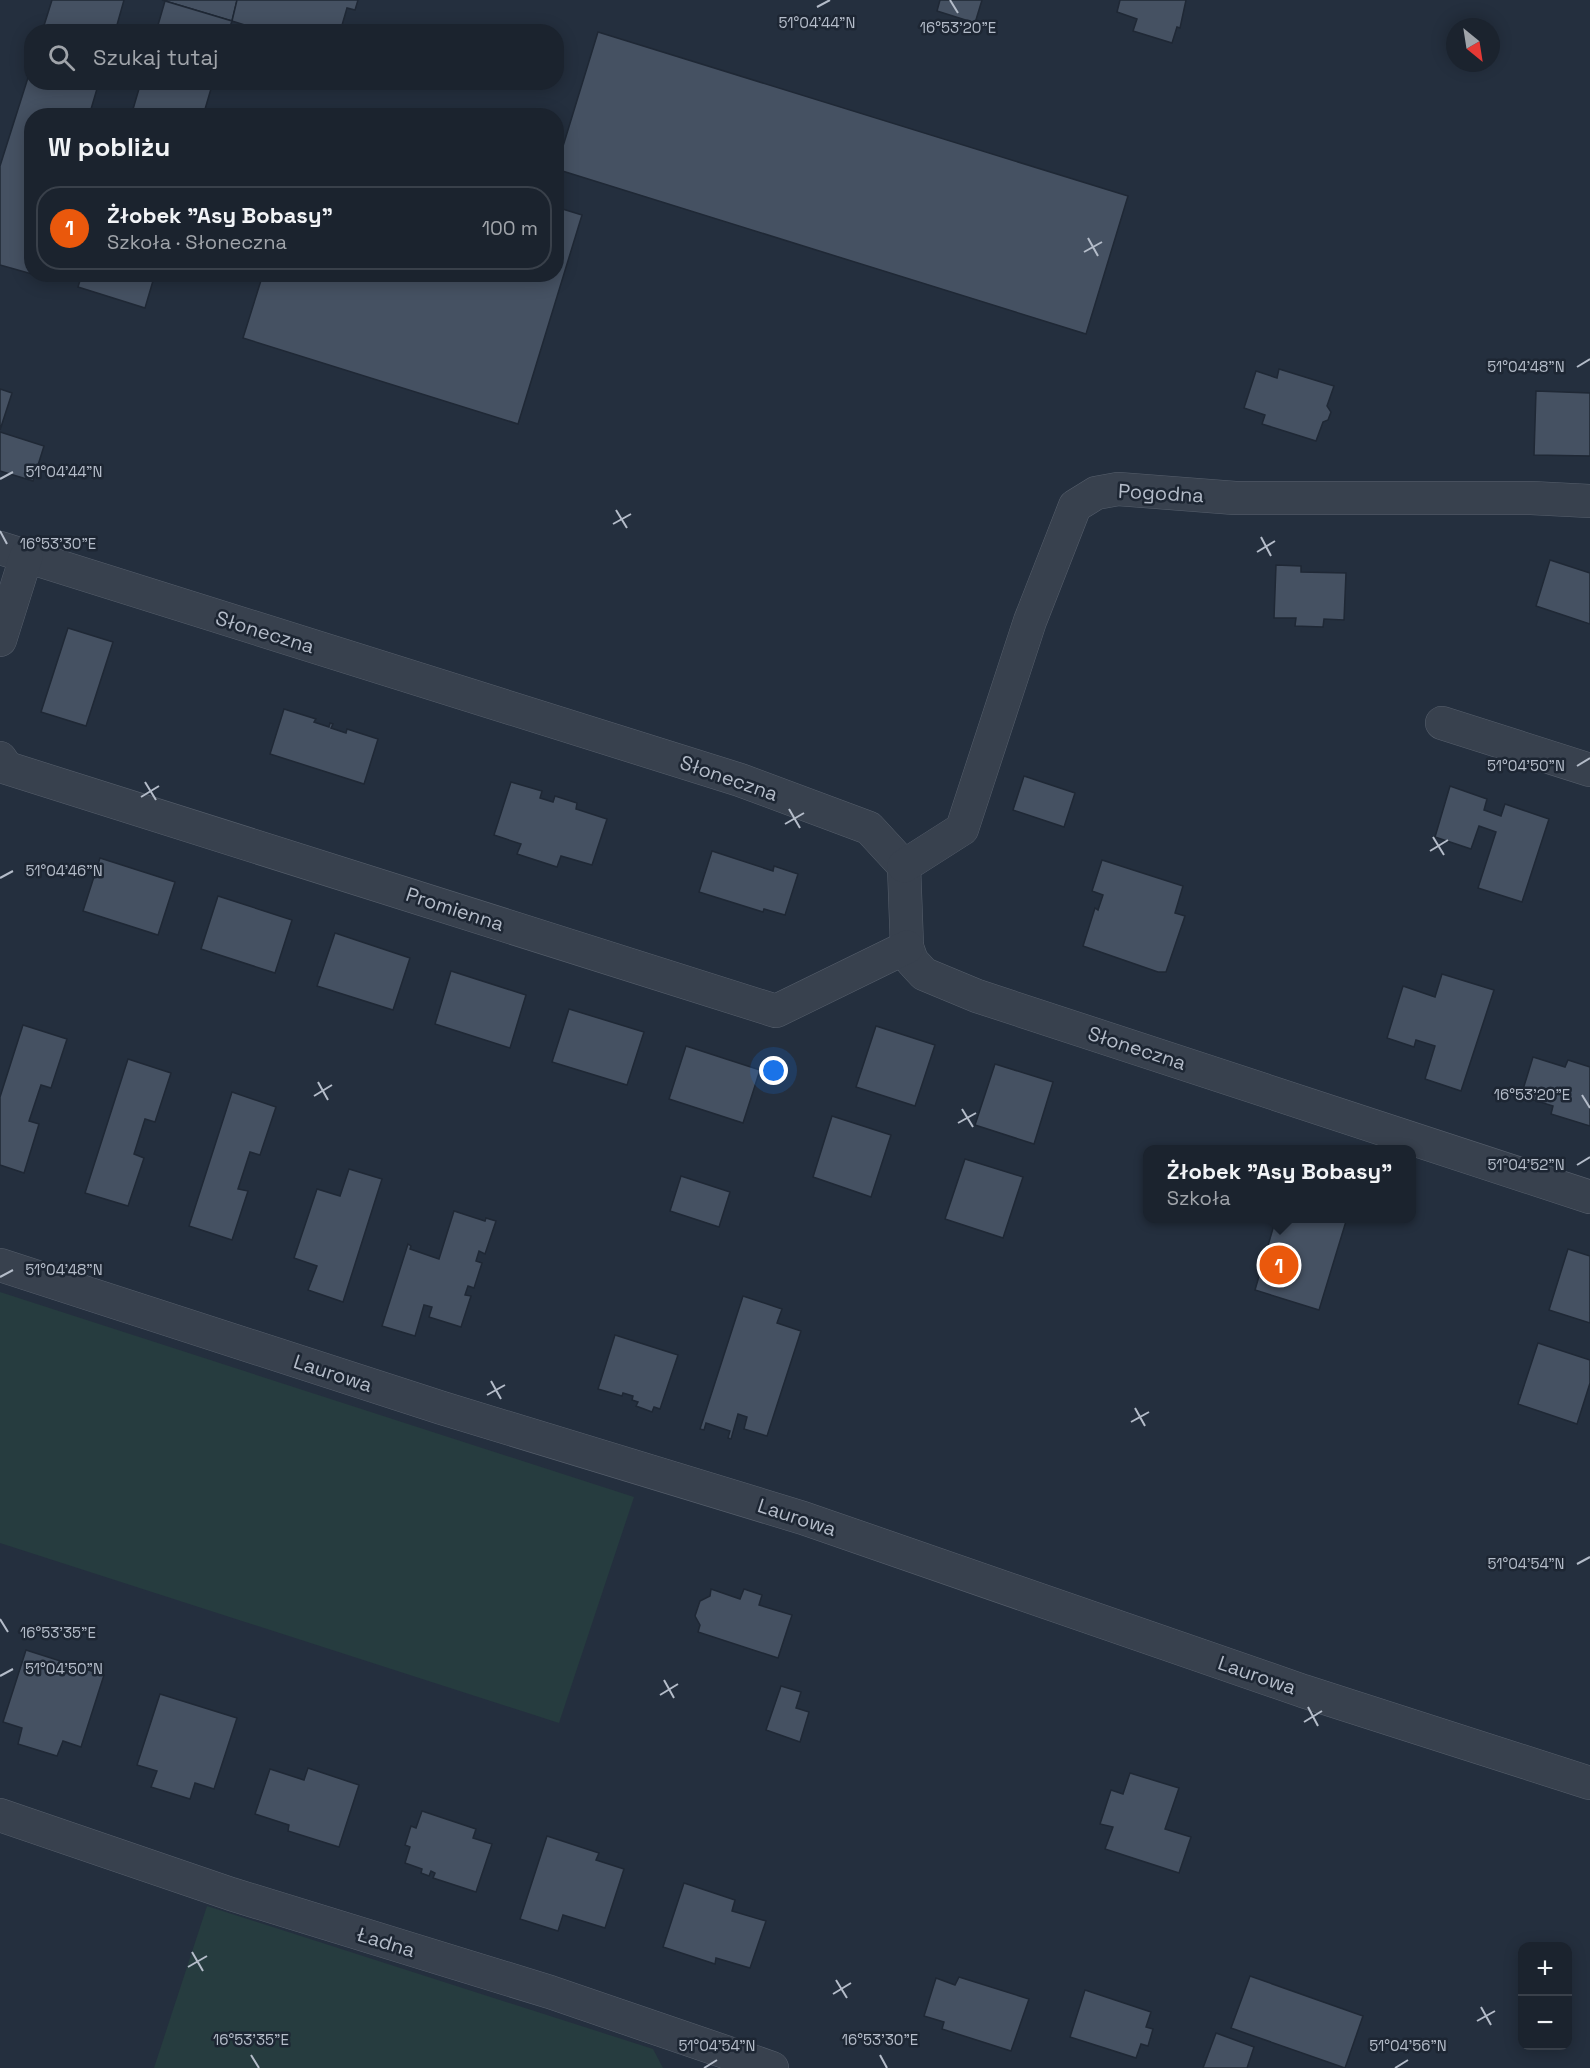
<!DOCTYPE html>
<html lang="pl">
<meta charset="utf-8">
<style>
:root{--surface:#1b232e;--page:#242b36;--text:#f1f3f6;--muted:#a0a4aa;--line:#39404a;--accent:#ea580c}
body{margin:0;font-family:"Space Grotesk",sans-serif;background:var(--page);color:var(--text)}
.controls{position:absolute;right:18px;bottom:18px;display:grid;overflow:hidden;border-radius:12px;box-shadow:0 3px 15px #0003}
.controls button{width:54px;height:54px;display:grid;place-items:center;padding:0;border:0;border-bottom:2px solid var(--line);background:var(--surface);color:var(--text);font:30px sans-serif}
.compass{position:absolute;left:1446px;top:18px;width:54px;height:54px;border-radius:50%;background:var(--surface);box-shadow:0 3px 15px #0003;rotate:150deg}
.you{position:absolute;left:774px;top:1071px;width:21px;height:21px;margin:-15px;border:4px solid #fff;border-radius:50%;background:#1a73e8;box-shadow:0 0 0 9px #1a73e833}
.badge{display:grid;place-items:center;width:39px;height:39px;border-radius:50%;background:var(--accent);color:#fff;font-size:20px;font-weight:700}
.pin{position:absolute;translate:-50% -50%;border:3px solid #fff;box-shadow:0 2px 6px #0006}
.popup{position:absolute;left:1143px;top:1145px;width:273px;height:78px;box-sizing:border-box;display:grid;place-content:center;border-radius:12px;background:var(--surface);filter:drop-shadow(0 2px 4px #0005);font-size:20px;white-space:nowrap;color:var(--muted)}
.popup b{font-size:22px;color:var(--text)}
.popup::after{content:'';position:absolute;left:50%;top:100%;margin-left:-12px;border:12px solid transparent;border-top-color:var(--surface)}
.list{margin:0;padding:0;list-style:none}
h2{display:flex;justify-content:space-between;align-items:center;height:78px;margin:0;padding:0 24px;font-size:26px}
h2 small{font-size:20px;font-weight:400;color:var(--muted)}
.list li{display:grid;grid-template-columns:39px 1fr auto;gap:18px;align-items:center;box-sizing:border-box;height:84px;margin:0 12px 12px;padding:0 12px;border:2px solid var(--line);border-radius:24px}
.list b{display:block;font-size:22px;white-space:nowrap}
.list p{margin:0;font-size:20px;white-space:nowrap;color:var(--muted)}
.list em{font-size:20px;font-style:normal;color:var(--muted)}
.icon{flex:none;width:33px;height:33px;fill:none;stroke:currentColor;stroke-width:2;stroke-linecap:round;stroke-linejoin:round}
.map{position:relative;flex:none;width:1590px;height:2068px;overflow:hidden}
.search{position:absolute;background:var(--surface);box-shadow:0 3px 15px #0003;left:24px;top:24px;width:540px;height:66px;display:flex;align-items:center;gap:15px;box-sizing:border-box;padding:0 21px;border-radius:24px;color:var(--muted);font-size:22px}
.panel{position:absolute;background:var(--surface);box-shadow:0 3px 15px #0003;left:24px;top:108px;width:540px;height:174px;border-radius:24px}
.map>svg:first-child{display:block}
</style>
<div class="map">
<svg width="1590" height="2068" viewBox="0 0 1590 2068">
<rect width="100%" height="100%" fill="#242f3e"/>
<g fill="#263c3f">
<path d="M0,1292L634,1497L559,1723L0,1543Z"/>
<path d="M207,1906L653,2049L663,2068H154Z"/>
</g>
<g fill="#455162" stroke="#1f2835" stroke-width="1.5">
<path d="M52,0H124L115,32H42Z"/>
<path d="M162,0H237L232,21Z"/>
<path d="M237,0H358L355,10L347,8L340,32H267L232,21Z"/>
<path d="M940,0H982L975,23L937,11Z"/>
<path d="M1120,0H1186L1180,28L1177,27L1172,43L1133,31L1137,19L1117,12Z"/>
<path d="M165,1L232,21L228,32H156Z"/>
<path d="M598,32L1128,196L1086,334L556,169Z"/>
<path d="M32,65V82H99L89,116H32V274L0,265V166Z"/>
<path d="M141,82H213L203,116H131Z"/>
<path d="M556,207L582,215L518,424L243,338L263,274H556Z"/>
<path d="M82,274H155L145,308L78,287Z"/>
<path d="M1279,369L1334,386L1327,406L1331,412L1328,420L1323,422L1316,441L1262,424L1265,415L1244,408L1256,371L1277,378Z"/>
<path d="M0,389L12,393L0,430Z"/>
<path d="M1536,391L1590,393V456L1534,455Z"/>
<path d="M0,432L44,446L33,481L0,471Z"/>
<path d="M1550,560L1590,573V624L1536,606Z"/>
<path d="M1276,565L1301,566V572L1346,573L1344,620L1324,619L1323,627L1295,626L1296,618H1274Z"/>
<path d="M68,628L113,642L86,726L41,712Z"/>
<path d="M284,709L316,719L314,722L329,727L330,723L333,724L331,728L346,733L347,729L378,739L364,784L270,754Z"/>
<path d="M1024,776L1075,793L1064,827L1013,810Z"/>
<path d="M511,782L542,791L540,798L553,802L555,796L577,803L576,809L607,819L592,865L561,856L557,867L517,854L521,844L494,835Z"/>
<path d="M1450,786L1487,799L1484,810L1501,816L1505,804L1549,819L1522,902L1478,888L1496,832L1479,826L1471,849L1435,837Z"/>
<path d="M712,851L773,871L774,866L798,874L785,915L764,909L763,912L699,892Z"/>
<path d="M100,858L175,882L158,935L83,911Z"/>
<path d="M1102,860L1183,886L1175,913L1185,916L1166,972H1158L1083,946L1095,908L1098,910L1103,895L1092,891Z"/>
<path d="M218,896L292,920L275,973L201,949Z"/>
<path d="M335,933L410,958L393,1010L317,986Z"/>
<path d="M451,971L526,995L510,1048L435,1024Z"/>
<path d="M1442,974L1494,990L1461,1091L1425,1079L1435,1046L1416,1040L1414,1047L1387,1038L1403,986L1435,997Z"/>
<path d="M569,1009L644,1032L627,1085L552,1062Z"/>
<path d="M23,1025L67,1039L51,1088L41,1085L29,1121L39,1124L24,1173L0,1165V1097Z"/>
<path d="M876,1026L935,1045L915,1106L856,1087Z"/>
<path d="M686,1046L760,1070L743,1123L669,1099Z"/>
<path d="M1533,1057L1565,1067L1568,1060L1590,1067V1126L1551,1114L1553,1106L1521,1096Z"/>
<path d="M128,1059L171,1073L155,1122L145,1119L134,1154L144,1158L128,1206L85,1193Z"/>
<path d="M995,1064L1053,1082L1034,1144L975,1125Z"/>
<path d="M232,1092L276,1107L260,1155L250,1152L238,1189L248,1191L232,1240L189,1226Z"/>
<path d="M832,1116L891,1135L871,1197L813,1177Z"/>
<path d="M965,1159L1023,1177L1003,1238L945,1219Z"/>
<path d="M349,1169L382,1179L343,1302L308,1290L317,1266L294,1258L317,1189L340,1196Z"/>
<path d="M681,1176L730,1192L719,1227L670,1211Z"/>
<path d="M454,1211L485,1221L486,1218L496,1221L485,1254L479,1251L476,1261L482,1263L474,1288L468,1286L465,1295L471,1296L461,1327L429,1317L432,1307L424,1305L415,1336L382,1326L408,1244L411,1246L410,1249L439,1259Z"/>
<path d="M1276,1218H1347L1319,1310L1255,1290Z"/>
<path d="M1568,1249L1590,1256V1323L1549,1310Z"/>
<path d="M743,1296L782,1309L777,1323L801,1331L767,1436L744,1429L747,1417L738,1414L731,1439L728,1438L730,1431L706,1423L704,1430L700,1429Z"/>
<path d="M615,1335L678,1355L660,1409L654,1407L652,1412L636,1406L638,1402L632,1400L633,1396L623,1393L622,1396L598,1389Z"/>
<path d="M1538,1343L1590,1360V1383L1577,1424L1518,1404Z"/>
<path d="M711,1589L740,1599L744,1589L762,1595L759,1605L792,1615L778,1658L698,1632L700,1625L695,1616L700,1601L710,1596Z"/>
<path d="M26,1650L104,1675L81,1747L63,1741L57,1756L18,1744L22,1728L3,1722Z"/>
<path d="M781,1686L801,1692L796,1708L809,1712L800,1742L766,1730Z"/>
<path d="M160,1694L237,1718L214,1789L195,1783L190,1799L151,1787L157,1771L137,1765Z"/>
<path d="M308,1768L359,1785L339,1847L288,1831L289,1825L255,1814L270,1769L304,1780Z"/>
<path d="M1130,1773L1179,1788L1165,1829L1191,1837L1179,1873L1105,1849L1113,1827L1100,1824L1111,1790L1123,1794Z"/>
<path d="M422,1811L476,1829L473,1838L492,1844L476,1892L433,1878L435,1873L431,1871L429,1876L421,1873L422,1869L405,1863L410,1847L405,1845L411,1826L416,1828Z"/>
<path d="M547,1836L599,1853L596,1860L624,1869L605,1928L563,1915L558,1931L520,1919Z"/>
<path d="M684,1883L735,1900L732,1911L766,1921L750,1968L716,1958L715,1964L663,1947Z"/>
<path d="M1250,1976L1363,2016L1345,2068L1231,2028Z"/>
<path d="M959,1977L1029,1999L1011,2051L942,2029L944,2022L924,2016L936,1978L955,1985Z"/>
<path d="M1085,1990L1151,2012L1146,2027L1153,2029L1148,2046L1141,2044L1136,2058L1070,2037Z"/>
<path d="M1216,2033L1254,2047L1247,2068H1203Z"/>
</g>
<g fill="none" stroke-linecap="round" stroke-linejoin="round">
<g stroke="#565f6c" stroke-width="34">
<g id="minor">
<path d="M0,548L740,780L869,828L904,866L907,947L912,961L924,974L977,996L1590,1197"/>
<path d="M0,640L26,557"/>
<path d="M1442,723L1590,770"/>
<path d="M0,758L7,768L776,1011L907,947"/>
<path d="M904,866L962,829L1030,621L1075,506L1096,493L1118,489L1235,498H1531L1590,501"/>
<path d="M0,1265L442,1408L803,1518L1303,1691L1590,1783"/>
<path d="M0,1815L231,1894L550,1992L772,2068"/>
</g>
</g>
<use href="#minor" stroke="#38414e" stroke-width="33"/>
</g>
<path fill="none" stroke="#b4bcc9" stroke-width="2" d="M950,0L958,13M817,7L830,0M1088,238L1098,256M1084,252L1102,242M1577,367L1590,359M0,479L13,472M616,510L627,528M613,524L631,514M0,531L7,544M1261,537L1271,556M1257,552L1275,541M1577,766L1590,758M145,782L156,800M141,797L159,786M789,809L800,828M785,824L804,813M1433,837L1444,855M1430,851L1448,840M0,878L13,871M318,1082L328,1100M1582,1095L1590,1108M314,1096L332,1085M962,1109L973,1127M958,1123L976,1113M1577,1165L1590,1157M0,1277L13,1270M491,1381L501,1399M487,1395L505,1385M1135,1408L1145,1426M1131,1422L1149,1412M1577,1564L1590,1557M0,1619L8,1632M0,1676L13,1669M664,1680L674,1698M660,1695L678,1684M1308,1707L1318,1726M1304,1722L1322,1711M192,1952L203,1971M188,1967L207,1956M836,1980L847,1998M833,1994L851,1983M1481,2007L1491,2025M1477,2021L1495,2011M251,2055L259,2068M880,2055L887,2068M704,2068L717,2060M1395,2068L1408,2060"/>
<g text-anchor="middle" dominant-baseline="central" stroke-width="5" stroke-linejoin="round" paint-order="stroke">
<g font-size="20" fill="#b4bcc9" stroke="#1d2633">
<text transform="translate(1161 493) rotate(3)">Pogodna</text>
<text transform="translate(265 632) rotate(17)">Słoneczna</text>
<text transform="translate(729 778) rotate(19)">Słoneczna</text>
<text transform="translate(455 909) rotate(18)">Promienna</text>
<text transform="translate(1137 1048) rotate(18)">Słoneczna</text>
<text transform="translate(333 1373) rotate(18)">Laurowa</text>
<text transform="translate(797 1517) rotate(18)">Laurowa</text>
<text transform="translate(1257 1675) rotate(19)">Laurowa</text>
<text transform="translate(386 1942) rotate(17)">Ładna</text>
</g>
</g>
<g font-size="15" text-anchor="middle" fill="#b4bcc9" stroke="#1d2633" stroke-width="5" stroke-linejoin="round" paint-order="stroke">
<text x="817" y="28">51°04'44"N</text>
<text x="958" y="33">16°53'20"E</text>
<text x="1526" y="372">51°04'48"N</text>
<text x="64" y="477">51°04'44"N</text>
<text x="58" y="549">16°53'30"E</text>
<text x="1526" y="771">51°04'50"N</text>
<text x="64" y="876">51°04'46"N</text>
<text x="1532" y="1100">16°53'20"E</text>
<text x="1526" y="1170">51°04'52"N</text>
<text x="64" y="1275">51°04'48"N</text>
<text x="1526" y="1569">51°04'54"N</text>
<text x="58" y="1638">16°53'35"E</text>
<text x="64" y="1674">51°04'50"N</text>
<text x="251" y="2045">16°53'35"E</text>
<text x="880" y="2045">16°53'30"E</text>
<text x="717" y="2051">51°04'54"N</text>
<text x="1408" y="2051">51°04'56"N</text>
</g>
</svg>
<div class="controls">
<button>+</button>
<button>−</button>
</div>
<svg class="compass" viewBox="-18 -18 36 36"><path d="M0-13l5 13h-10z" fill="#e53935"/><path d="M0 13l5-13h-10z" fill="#a0a4aa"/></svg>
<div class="you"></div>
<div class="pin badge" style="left:1279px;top:1265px">1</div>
<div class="popup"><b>Żłobek &quot;Asy Bobasy&quot;</b>Szkoła</div>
<div class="search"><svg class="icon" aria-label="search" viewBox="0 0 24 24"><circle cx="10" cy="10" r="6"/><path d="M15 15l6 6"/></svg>Szukaj tutaj</div>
<section class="panel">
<h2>W pobliżu<small></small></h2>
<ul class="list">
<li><span class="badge">1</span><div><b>Żłobek &quot;Asy Bobasy&quot;</b><p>Szkoła · Słoneczna</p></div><em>100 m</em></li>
</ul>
</section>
</div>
